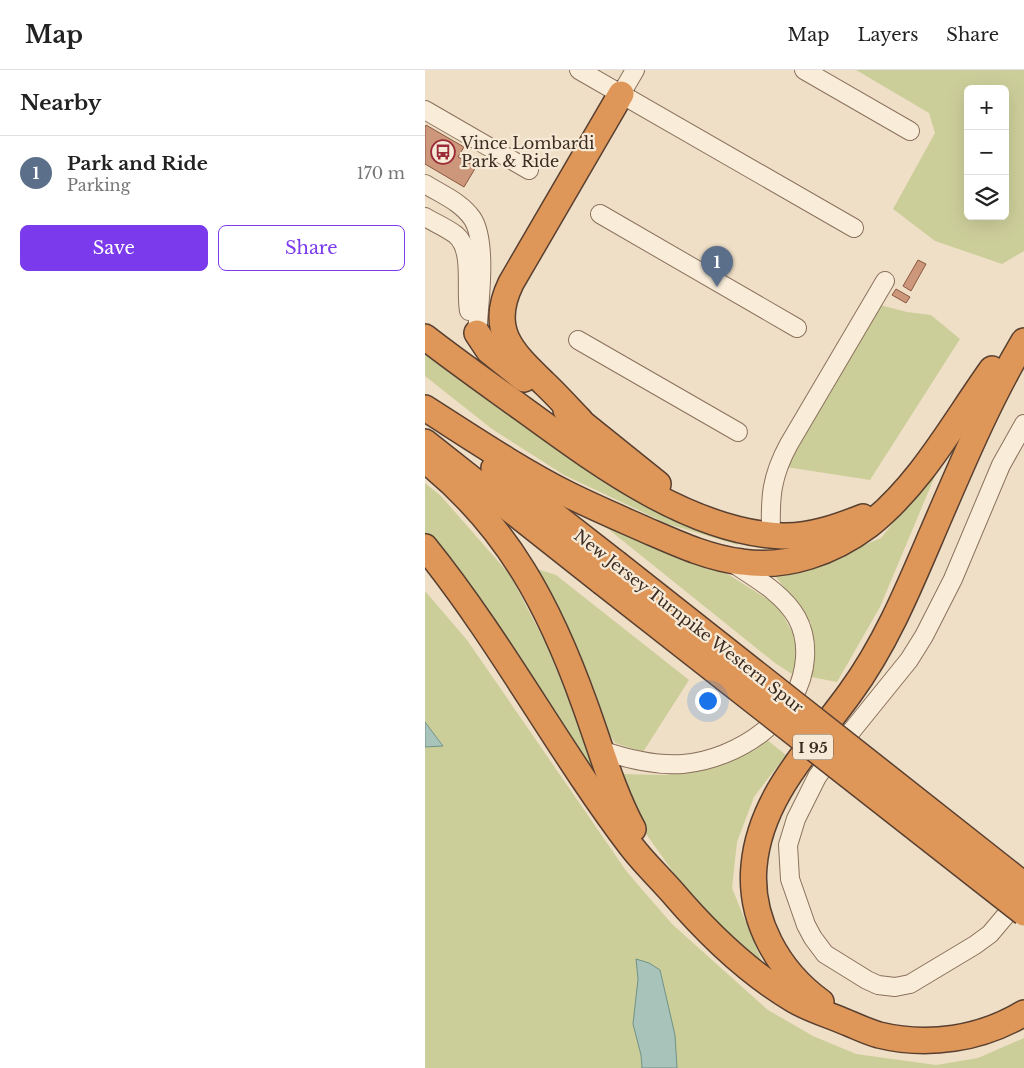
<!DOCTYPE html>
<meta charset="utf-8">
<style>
:root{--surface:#fff;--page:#f2f2f2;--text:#222;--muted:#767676;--line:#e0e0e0;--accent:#7c3aed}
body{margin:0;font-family:"Libre Baskerville",serif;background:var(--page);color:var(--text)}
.controls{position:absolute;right:15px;top:15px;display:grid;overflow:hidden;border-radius:8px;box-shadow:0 5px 20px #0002}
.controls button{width:45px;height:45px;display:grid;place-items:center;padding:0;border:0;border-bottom:1px solid var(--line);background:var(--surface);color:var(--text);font:25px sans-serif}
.you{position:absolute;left:282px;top:630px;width:18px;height:18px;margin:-12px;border:4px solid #fff;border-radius:50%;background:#1a73e8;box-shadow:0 0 0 8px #1a73e833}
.badge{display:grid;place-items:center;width:32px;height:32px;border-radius:50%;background:var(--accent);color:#fff;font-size:16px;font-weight:700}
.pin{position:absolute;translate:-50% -41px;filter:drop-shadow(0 1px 2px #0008)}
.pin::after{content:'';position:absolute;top:26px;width:18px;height:15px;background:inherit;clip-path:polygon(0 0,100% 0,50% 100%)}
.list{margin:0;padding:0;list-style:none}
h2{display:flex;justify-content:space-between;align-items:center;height:65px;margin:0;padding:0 20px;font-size:21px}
h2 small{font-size:16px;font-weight:400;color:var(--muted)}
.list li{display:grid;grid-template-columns:32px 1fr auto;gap:15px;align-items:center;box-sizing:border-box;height:75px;padding:0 20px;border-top:1px solid var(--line)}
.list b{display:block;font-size:19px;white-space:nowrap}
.list p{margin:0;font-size:16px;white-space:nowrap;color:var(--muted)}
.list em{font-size:16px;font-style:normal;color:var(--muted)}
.actions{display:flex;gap:10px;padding:15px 20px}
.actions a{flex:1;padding:11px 0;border:1px solid var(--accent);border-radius:8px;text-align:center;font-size:18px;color:var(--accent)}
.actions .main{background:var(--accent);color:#fff}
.icon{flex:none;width:28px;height:28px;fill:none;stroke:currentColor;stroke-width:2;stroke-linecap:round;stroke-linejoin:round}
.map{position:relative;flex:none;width:599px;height:998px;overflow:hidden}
header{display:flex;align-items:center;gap:30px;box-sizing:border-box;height:70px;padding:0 25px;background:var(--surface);border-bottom:1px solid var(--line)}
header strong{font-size:24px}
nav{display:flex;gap:28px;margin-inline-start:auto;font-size:18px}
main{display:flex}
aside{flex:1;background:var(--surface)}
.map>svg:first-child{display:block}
</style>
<header>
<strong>Map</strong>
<nav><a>Map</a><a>Layers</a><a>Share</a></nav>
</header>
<main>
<aside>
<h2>Nearby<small></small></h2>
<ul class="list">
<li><span class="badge" style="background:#5c6f8a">1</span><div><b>Park and Ride</b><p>Parking</p></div><em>170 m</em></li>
</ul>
<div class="actions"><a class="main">Save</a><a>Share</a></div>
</aside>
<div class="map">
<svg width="599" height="998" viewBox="0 0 599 998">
<rect width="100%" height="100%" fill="#efdfc7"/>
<g fill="#ccce9a" fill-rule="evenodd">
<path d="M431,0H599V181L577,194L510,171L468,139L510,63L504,43ZM543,19H580V146H543Z"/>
<path d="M455,235L482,242L506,245L535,269L445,410L361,397Z"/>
<path d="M0,276L308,466L313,475L243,454L139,405L67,359L0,306Z"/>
<path d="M515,394L455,537L412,612L386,607V553L348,503L393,494L456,468Z"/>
<path d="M0,413L16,426L85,505L122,576L152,650L176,697L172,713L0,469Z"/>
<path d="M157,438L290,496L353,536L372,571L370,606L350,593Z"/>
<path d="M109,498L131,505L264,610L218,682L190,673L175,649Z"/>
<path d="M0,521L42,570L202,802L247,854L343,940L388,966L431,984L511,995L553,988L599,968V998H252L250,965L211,890L213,909L208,954L216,985L217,998H0V677L18,675L0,652Z"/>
<path d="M341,669L361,685L329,727L312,772L307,818L340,899L268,830L219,761L194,704L241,705L330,680Z"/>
</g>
<g fill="#a8c3b9" stroke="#6e9286">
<path d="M0,652L18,676L0,677Z"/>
<path d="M211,889L224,893L235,900L250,965L252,998H217L216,985L208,954L213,909Z"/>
</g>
<g fill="#cd977c" stroke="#8b5841">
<path d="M1,55L39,77L33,87L51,97L39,117L0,94V57Z"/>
<path d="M493,190L501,194L486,221L478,216Z"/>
<path d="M471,219L485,227L481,233L467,225Z"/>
</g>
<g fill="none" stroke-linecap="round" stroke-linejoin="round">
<g stroke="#8b715c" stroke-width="20">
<g id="minor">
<path d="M154,0L429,158"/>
<path d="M379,0L485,61"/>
<path d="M196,24L210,0"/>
<path d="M0,40L104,100"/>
<path d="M0,114C16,124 36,132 47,148C63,171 54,235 52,263"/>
<path d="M175,144L372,258"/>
<path d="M0,147C10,153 22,158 31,165C49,180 40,219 44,241"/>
<path d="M153,270L313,362"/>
<path d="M346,464C345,427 346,407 364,374L460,211"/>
<path d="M176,680C202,689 230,696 258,694C313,689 376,648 380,588C381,574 379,561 372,548C358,523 330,508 306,492"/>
<path d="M597,826L565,864L550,875L485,914L470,917L453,915L442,910L400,884L388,868L381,855L365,809L363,775L371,749L392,707L408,684L484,590L499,566L528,509L576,395L599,354"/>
</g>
</g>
<g stroke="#593f30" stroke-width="28">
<g id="highway">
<path d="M52,263L64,281L99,309"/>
<path d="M0,267C32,292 65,315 98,339C171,392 264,462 357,466C385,467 413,457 438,447"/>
<path d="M0,338C47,368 93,399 142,424C168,437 194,448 221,460C251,473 283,488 317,492C362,499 408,482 444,455C496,414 529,352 567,299"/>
<path d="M141,340L233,414"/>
<path d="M155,350C143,338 132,325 119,313C87,282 63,260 86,213L196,24"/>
<path d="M0,372L177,512"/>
<path d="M0,390C83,456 125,537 160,635C175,676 187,720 208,759"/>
<path d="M69,398L191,493"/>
<path d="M0,477C76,571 133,680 206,776C219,793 234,807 248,823C283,864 322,902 369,930C386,940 405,945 423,953C433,957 443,962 454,965C503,977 556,969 599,943"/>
<path d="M396,932C353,901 324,849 329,796C335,727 386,677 425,623C460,575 483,520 506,466C535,399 562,333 599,271"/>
</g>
</g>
<use href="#minor" stroke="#f9edda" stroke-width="18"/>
<use href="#highway" stroke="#de9758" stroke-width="25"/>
<g stroke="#593f30" stroke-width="28" stroke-linecap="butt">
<g id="highway-bridge">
<path d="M191,493L599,815"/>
<path d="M177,512L599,843"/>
</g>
</g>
<use href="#highway-bridge" stroke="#de9758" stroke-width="25"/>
</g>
<defs>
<g id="bus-ring" transform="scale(1.25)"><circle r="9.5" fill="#f6ead7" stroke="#9b2b36" stroke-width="1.5"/><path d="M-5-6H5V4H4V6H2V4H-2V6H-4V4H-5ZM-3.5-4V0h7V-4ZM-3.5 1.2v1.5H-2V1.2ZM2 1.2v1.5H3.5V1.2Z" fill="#9b2b36"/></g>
</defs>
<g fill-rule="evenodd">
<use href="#bus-ring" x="18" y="82"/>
</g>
<g text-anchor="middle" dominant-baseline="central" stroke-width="4.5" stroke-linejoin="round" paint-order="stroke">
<rect fill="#f6ead7" stroke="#736457" stroke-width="1" x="368" y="664.5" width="40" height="25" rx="4"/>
<g font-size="15" font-weight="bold" fill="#3b2b20">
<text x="388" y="677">I 95</text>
</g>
<g font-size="16" fill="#3b2b20" stroke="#f6ead7" text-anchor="start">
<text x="36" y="73">Vince Lombardi<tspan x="36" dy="18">Park &amp; Ride</tspan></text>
</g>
<g font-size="16" fill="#3b2b20" stroke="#f6ead7">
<text transform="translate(264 551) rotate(38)">New Jersey Turnpike Western Spur</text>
</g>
</g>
</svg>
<div class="controls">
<button>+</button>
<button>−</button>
<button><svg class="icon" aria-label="layers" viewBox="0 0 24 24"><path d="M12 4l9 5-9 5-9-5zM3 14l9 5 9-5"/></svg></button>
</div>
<div class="you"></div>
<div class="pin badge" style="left:292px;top:217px;background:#5c6f8a">1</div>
</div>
</main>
